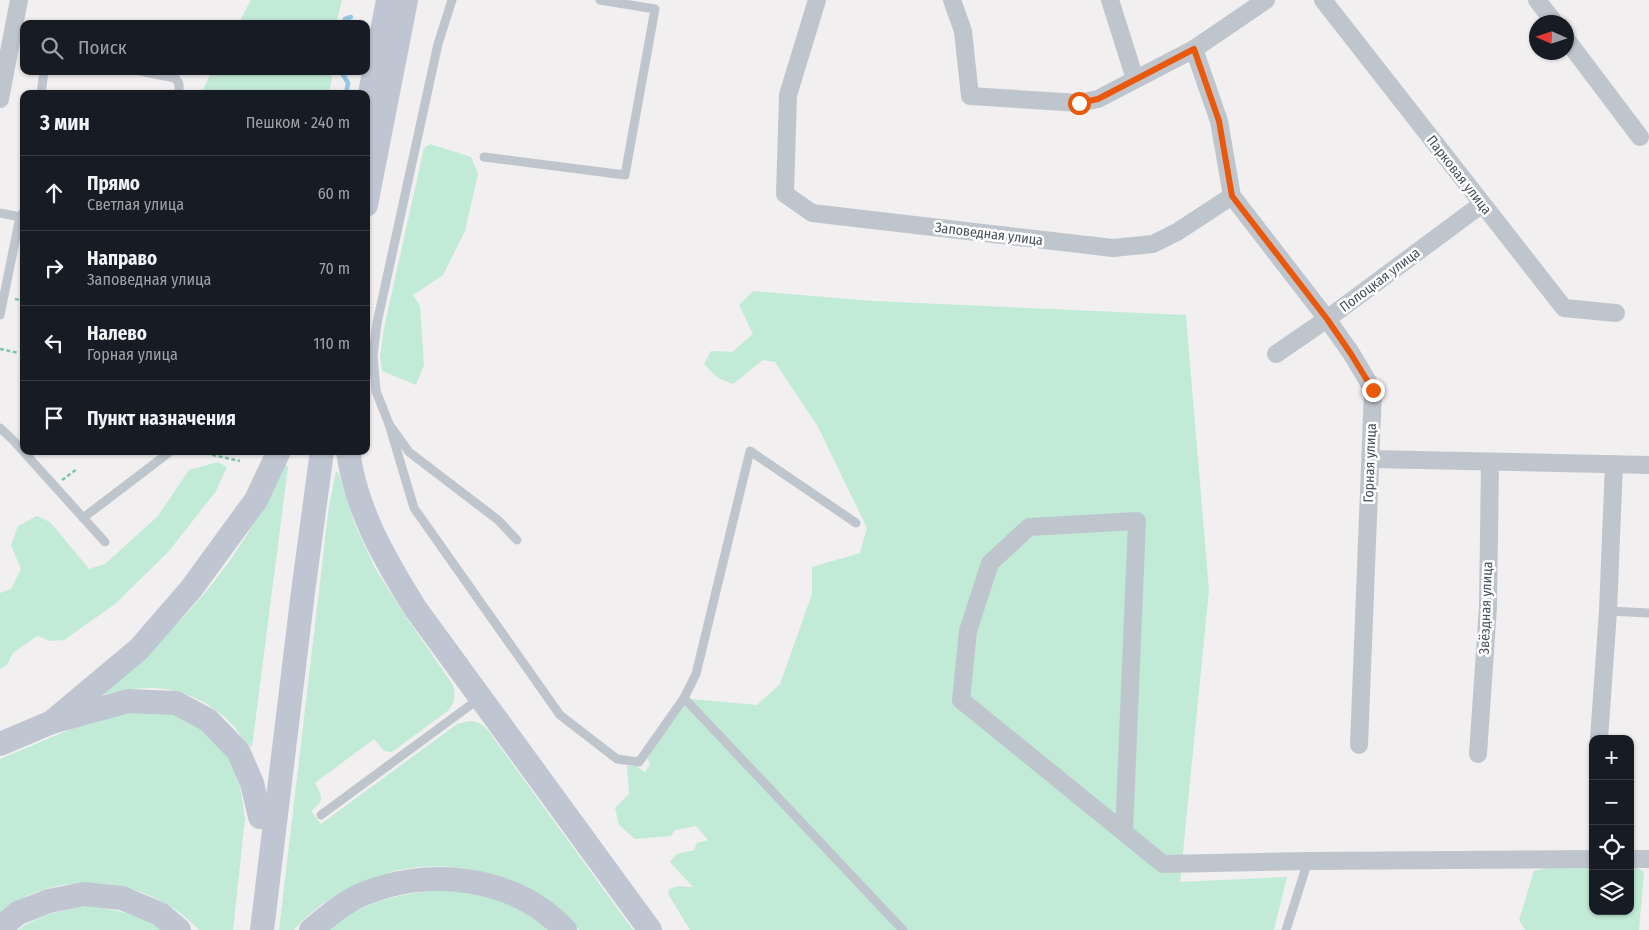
<!DOCTYPE html>
<html lang="ru">
<meta charset="utf-8">
<style>
:root{--surface:#171b24;--page:#20242c;--text:#f1f3f6;--muted:#9ea1a6;--line:#363941}
body{margin:0;font-family:"Fira Sans Condensed",sans-serif;background:var(--page);color:var(--text)}
.controls{position:absolute;right:15px;bottom:15px;display:grid;overflow:hidden;border-radius:10px;box-shadow:0 1px 4px #0004}
.controls button{width:45px;height:45px;display:grid;place-items:center;padding:0;border:0;border-bottom:1px solid var(--line);background:var(--surface);color:var(--text);font:25px sans-serif}
.compass{position:absolute;left:1529px;top:15px;width:45px;height:45px;border-radius:50%;background:var(--surface);box-shadow:0 1px 4px #0004;rotate:273deg}
.stop{position:absolute;width:15px;height:15px;margin:-11px;border:4px solid #ea580c;border-radius:50%;background:#fff}
.stop.end{background:#ea580c;border-color:#fff;box-shadow:0 1px 5px #0008}
.list{margin:0;padding:0;list-style:none}
h2{display:flex;justify-content:space-between;align-items:center;height:65px;margin:0;padding:0 20px;font-size:21px}
h2 small{font-size:16px;font-weight:400;color:var(--muted)}
.list li{display:grid;grid-template-columns:32px 1fr auto;gap:15px;align-items:center;box-sizing:border-box;height:75px;padding:0 20px;border-top:1px solid var(--line)}
.list b{display:block;font-size:19px;white-space:nowrap}
.list p{margin:0;font-size:16px;white-space:nowrap;color:var(--muted)}
.list em{font-size:16px;font-style:normal;color:var(--muted)}
.icon{flex:none;width:28px;height:28px;fill:none;stroke:currentColor;stroke-width:2;stroke-linecap:round;stroke-linejoin:round}
.map{position:relative;flex:none;width:1649px;height:930px;overflow:hidden}
.search{position:absolute;background:var(--surface);box-shadow:0 1px 4px #0004;left:20px;top:20px;width:350px;height:55px;display:flex;align-items:center;gap:12px;box-sizing:border-box;padding:0 18px;border-radius:10px;color:var(--muted);font-size:19px}
.panel{position:absolute;background:var(--surface);box-shadow:0 1px 4px #0004;left:20px;top:90px;width:350px;height:365px;border-radius:10px}
.map>svg:first-child{display:block}
</style>
<div class="map">
<svg width="1649" height="930" viewBox="0 0 1649 930">
<rect width="100%" height="100%" fill="#f1efef"/>
<g fill="#c2ebd7">
<path d="M251,0H342L336,24H238Z"/>
<path d="M212,71H329L332,77L329,94H201Z"/>
<path d="M430,144L471,157L478,174L465,231L443,275L413,295L420,306L424,365L416,385L382,371L380,357L384,328L424,148Z"/>
<path d="M753,291L873,301L1186,315L1209,590L1180,882L1287,877L1274,930H690L668,894L669,889L678,886L693,887L670,862L676,854L694,850L697,843L708,840L696,826L675,830L671,836L635,839L619,825L615,808L629,794L627,766H636L645,772L650,764L646,755L649,747L659,742L662,724L691,699L757,705L780,684L812,594V567L860,553L867,528L817,425L775,362L763,360L733,384L718,378L704,364L711,351L732,352L753,334L739,305Z"/>
<path d="M218,462L227,467L216,491L169,551L115,604L64,640L51,641L37,636L13,653L7,665L0,669V593L11,589L21,569L11,545L18,526L37,516L50,522L89,569L105,564L158,516L189,470Z"/>
<path d="M285,464L288,467L252,747C242,741 238,729 229,721C188,684 150,682 99,696C150,652 200,606 237,550C255,523 271,494 285,464Z"/>
<path d="M336,471L339,474L355,525L375,568L404,614L453,685C456,695 455,701 449,710L392,752L384,751L374,739L315,783C323,798 324,800 311,811L321,824L457,724C471,720 476,719 487,729L633,930H579C572,923 566,914 558,908C513,875 454,858 399,870C389,872 379,877 370,880C342,890 313,907 294,930H279L329,506Z"/>
<path d="M130,710L172,712L201,725L227,755L240,786L245,819L233,930H199C149,876 58,866 0,913V759L97,718Z"/>
<path d="M1593,855V911H1630V864L1644,872L1639,930H1525L1519,920L1534,871Z"/>
<path d="M441,890L481,893L513,905L550,930H329C362,901 399,894 441,890Z"/>
<path d="M85,906C113,909 138,913 162,930H18C38,915 61,911 85,906Z"/>
</g>
<g fill="none" stroke-linecap="round" stroke-linejoin="round">
<g stroke="#93c9e4" stroke-width="4.5">
<path d="M343,24L345,19L351,17"/>
<path d="M341,71L348,83L346,94"/>
</g>
<g stroke="#7dc6ab" stroke-width="2.5" stroke-dasharray="4 2.5" stroke-linecap="butt">
<path d="M15,299L24,301"/>
<path d="M0,349L19,353"/>
<path d="M207,451L213,455L240,461"/>
<path d="M62,480L77,469"/>
</g>
<g stroke="#bfc5cd" stroke-width="9">
<path d="M452,0L438,44L377,323L373,355L376,391L389,424L409,452L498,520L517,540"/>
<path d="M140,71L175,78C180,83 180,87 178,94"/>
<path d="M41,94L44,71"/>
<path d="M484,157L625,175L655,9L600,0"/>
<path d="M0,213L20,217"/>
<path d="M0,315L20,217L24,211"/>
<path d="M389,424L414,508L560,715L617,759L639,762L684,698L696,674L750,451L856,523"/>
<path d="M0,428L13,440L105,542"/>
<path d="M83,518L171,451"/>
<path d="M1608,611L1649,613"/>
<path d="M684,698L903,930"/>
<path d="M321,815L480,698"/>
<path d="M1286,930L1308,861"/>
</g>
<g stroke="#bfc5cd" stroke-width="18">
<path d="M817,0L788,95L785,194L812,213L1113,248L1153,244L1177,232L1232,196"/>
<path d="M952,0L963,31L970,96L1079,103L1098,99L1194,49L1266,0"/>
<path d="M1110,0L1135,79"/>
<path d="M1323,0L1564,308L1616,313"/>
<path d="M1537,0L1554,22"/>
<path d="M1566,39L1640,137"/>
<path d="M1194,49L1219,121L1232,196L1327,319L1351,353L1373,390L1359,745"/>
<path d="M0,99L19,0"/>
<path d="M1276,354L1327,319L1482,204"/>
<path d="M1371,459L1649,465"/>
<path d="M1599,739L1608,611L1614,464"/>
<path d="M1478,754L1488,607L1490,462"/>
<path d="M1124,832L1137,521L1029,527L990,563L968,631L961,700L1163,864L1308,861L1593,859"/>
<path d="M1630,859H1649"/>
</g>
<g stroke="#bfc5d1" stroke-width="24">
<path d="M366,114L388,0"/>
<path d="M366,205L406,0"/>
<path d="M348,451C356,510 384,558 415,608L650,930"/>
<path d="M52,722L139,649L191,589L256,500L279,451"/>
<path d="M0,744L52,722L128,701L176,703L208,720L238,751L252,783L260,817"/>
<path d="M0,928L18,913L49,901L84,894L122,898L160,914L179,930"/>
<path d="M262,930L303,592L322,451"/>
<path d="M311,930C327,917 343,903 361,895C428,866 514,876 565,930"/>
</g>
</g>
<g fill="none" stroke-linecap="round" stroke-linejoin="round">
<path stroke="#ea580c" stroke-width="6" d="M1079,103L1098,99L1194,49L1219,121L1232,196L1327,319L1351,354L1373,390"/>
</g>
<g text-anchor="middle" dominant-baseline="central" stroke-width="5" stroke-linejoin="round" paint-order="stroke">
<g font-size="14" fill="#49505b" stroke="#fff">
<text transform="translate(1459 175) rotate(52)">Парковая улица</text>
<text transform="translate(989 234) rotate(7)">Заповедная улица</text>
<text transform="translate(1380 280) rotate(-37)">Полоцкая улица</text>
<text transform="translate(1370 463) rotate(-88)">Горная улица</text>
<text transform="translate(1486 608) rotate(-88)">Звёздная улица</text>
</g>
</g>
</svg>
<div class="controls">
<button>+</button>
<button>−</button>
<button><svg class="icon" aria-label="locate" viewBox="0 0 24 24"><circle cx="12" cy="12" r="6"/><path d="M12 2v4M12 18v4M2 12h4M18 12h4"/></svg></button>
<button><svg class="icon" aria-label="layers" viewBox="0 0 24 24"><path d="M12 4l9 5-9 5-9-5zM3 14l9 5 9-5"/></svg></button>
</div>
<svg class="compass" viewBox="-18 -18 36 36"><path d="M0-13l5 13h-10z" fill="#e53935"/><path d="M0 13l5-13h-10z" fill="#9ea1a6"/></svg>
<div class="stop" style="left:1079px;top:103px"></div>
<div class="stop end" style="left:1373px;top:390px"></div>
<div class="search"><svg class="icon" aria-label="search" viewBox="0 0 24 24"><circle cx="10" cy="10" r="6"/><path d="M15 15l6 6"/></svg>Поиск</div>
<section class="panel">
<h2>3 мин<small>Пешком · 240 m</small></h2>
<ul class="list">
<li><svg class="icon" aria-label="ahead" viewBox="0 0 24 24"><path d="M12 20V5M6 11l6-6 6 6"/></svg><div><b>Прямо</b><p>Светлая улица</p></div><em>60 m</em></li>
<li><svg class="icon" aria-label="right" viewBox="0 0 24 24"><path d="M7 20v-9h11M14 6l5 5-5 5"/></svg><div><b>Направо</b><p>Заповедная улица</p></div><em>70 m</em></li>
<li><svg class="icon" aria-label="left" viewBox="0 0 24 24"><path d="M17 20v-9H6M10 6l-5 5 5 5"/></svg><div><b>Налево</b><p>Горная улица</p></div><em>110 m</em></li>
<li><svg class="icon" aria-label="arrive" viewBox="0 0 24 24"><path d="M6 21V4h12l-3 4 3 4H6"/></svg><div><b>Пункт назначения</b></div></li>
</ul>
</section>
</div>
